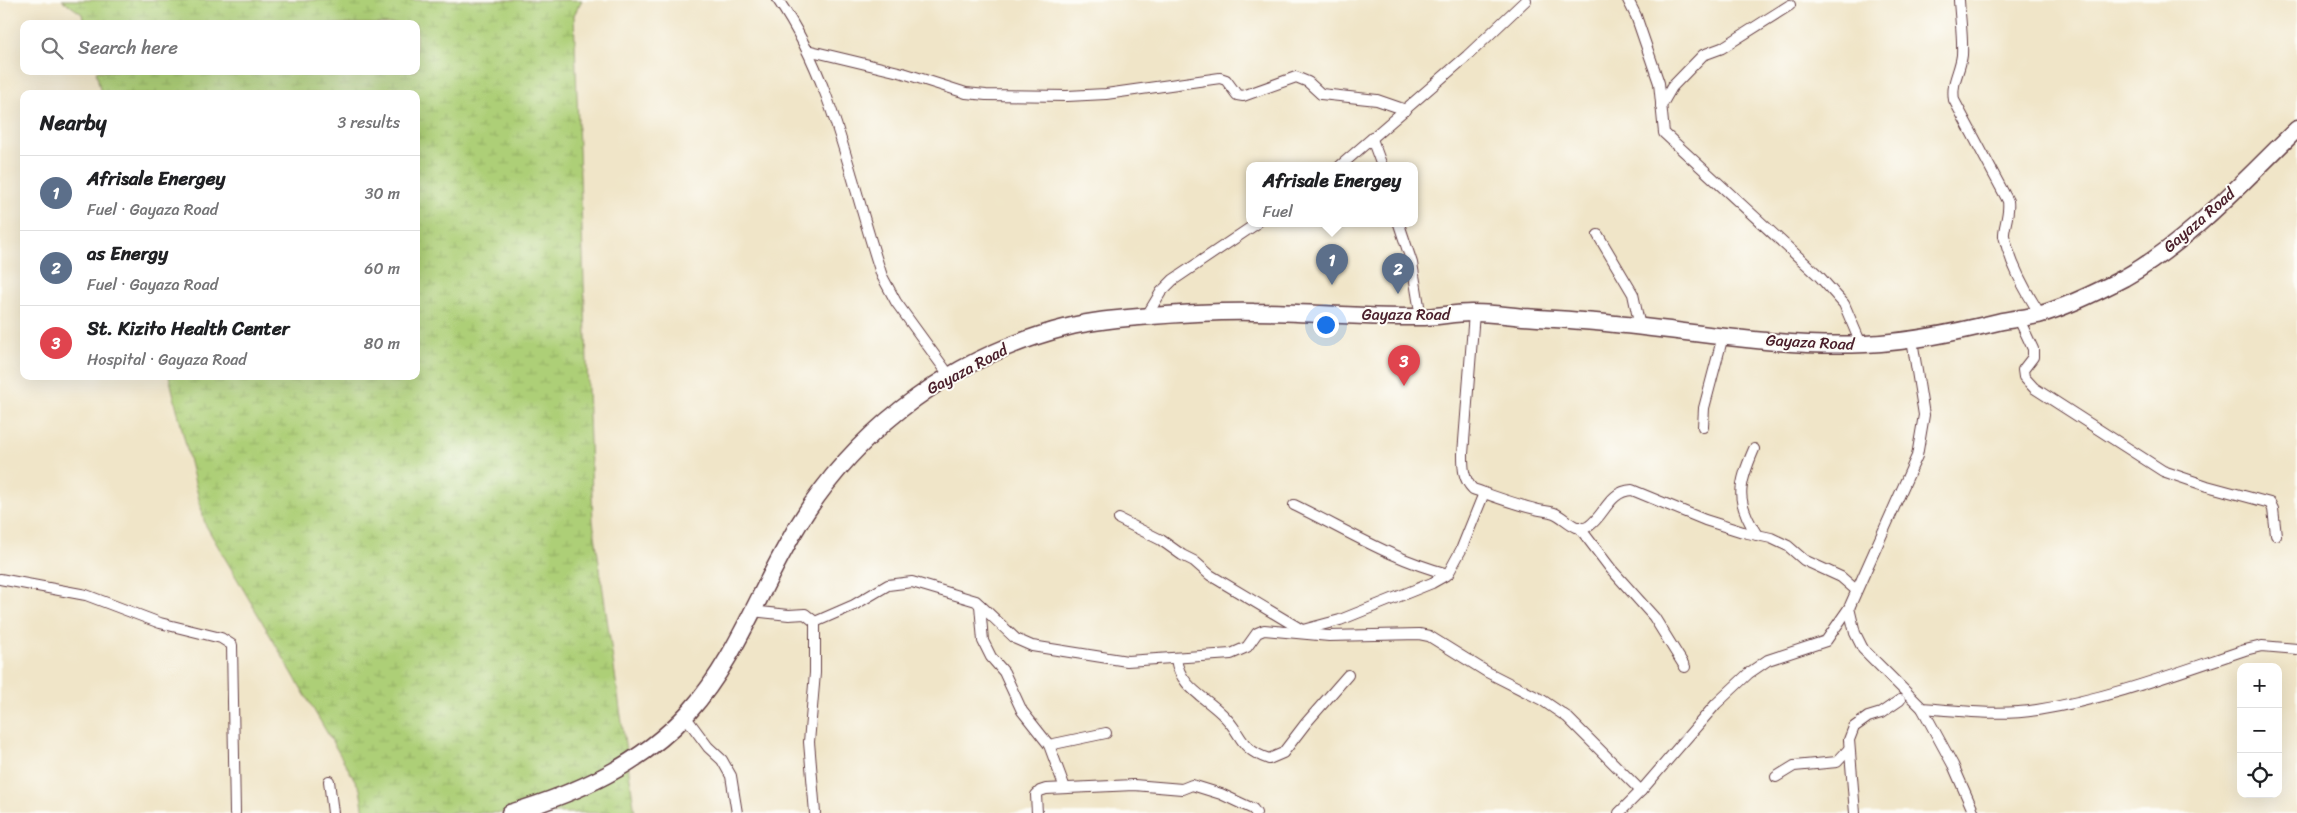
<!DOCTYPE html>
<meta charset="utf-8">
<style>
:root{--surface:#fff;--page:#f6f6f6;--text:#202124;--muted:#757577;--line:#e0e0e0;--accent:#111827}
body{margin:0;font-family:Sriracha,sans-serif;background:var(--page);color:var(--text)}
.controls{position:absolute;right:15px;bottom:15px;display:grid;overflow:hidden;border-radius:10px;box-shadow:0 5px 20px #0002}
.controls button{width:45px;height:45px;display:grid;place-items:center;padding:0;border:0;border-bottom:1px solid var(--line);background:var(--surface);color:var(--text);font:25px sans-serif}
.you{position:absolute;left:1325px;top:324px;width:18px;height:18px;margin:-12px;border:4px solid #fff;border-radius:50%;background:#1a73e8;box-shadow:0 0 0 8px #1a73e833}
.badge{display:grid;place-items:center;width:32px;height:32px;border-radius:50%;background:var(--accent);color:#fff;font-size:16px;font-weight:700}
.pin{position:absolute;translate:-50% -41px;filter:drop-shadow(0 1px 2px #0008)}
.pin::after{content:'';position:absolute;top:26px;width:18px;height:15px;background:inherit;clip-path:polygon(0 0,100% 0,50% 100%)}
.popup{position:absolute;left:1246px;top:162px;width:172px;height:65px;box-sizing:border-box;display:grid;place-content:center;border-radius:10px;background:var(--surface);filter:drop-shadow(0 1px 4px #0005);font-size:16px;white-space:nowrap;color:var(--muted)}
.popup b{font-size:19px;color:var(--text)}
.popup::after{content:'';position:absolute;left:50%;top:100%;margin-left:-10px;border:10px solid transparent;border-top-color:var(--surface)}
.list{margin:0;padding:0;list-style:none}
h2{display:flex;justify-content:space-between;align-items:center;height:65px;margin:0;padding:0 20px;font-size:21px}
h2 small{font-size:16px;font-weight:400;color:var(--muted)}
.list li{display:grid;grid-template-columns:32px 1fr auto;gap:15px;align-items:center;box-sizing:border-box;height:75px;padding:0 20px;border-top:1px solid var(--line)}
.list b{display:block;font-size:19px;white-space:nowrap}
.list p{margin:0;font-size:16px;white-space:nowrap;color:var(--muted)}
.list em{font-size:16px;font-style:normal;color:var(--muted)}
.icon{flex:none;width:28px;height:28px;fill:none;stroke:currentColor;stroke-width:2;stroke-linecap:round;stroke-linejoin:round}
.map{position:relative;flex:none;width:2297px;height:813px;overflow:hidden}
.search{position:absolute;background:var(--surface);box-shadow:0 5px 20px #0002;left:20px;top:20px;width:400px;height:55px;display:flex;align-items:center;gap:12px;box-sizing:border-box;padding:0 18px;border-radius:10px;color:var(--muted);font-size:19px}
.panel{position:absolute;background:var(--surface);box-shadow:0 5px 20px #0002;left:20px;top:90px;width:400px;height:290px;border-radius:10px}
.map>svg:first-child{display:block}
</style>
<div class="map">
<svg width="2297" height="813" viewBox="0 0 2297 813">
<defs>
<pattern id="wetland-marsh" width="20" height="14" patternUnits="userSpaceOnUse" patternTransform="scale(1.25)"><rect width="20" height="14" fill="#adcf77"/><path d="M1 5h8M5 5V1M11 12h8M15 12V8" fill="none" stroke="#96b167"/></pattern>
</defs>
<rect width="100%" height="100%" fill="#fdfcf7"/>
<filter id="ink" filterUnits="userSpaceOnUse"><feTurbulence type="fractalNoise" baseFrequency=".02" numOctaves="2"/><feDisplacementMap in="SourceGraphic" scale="10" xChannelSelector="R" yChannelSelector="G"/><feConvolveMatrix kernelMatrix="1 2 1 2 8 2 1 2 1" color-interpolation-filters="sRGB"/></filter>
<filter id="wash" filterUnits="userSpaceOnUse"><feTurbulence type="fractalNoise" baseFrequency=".0096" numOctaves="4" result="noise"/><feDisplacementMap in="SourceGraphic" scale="20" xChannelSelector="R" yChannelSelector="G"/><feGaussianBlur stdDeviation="1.12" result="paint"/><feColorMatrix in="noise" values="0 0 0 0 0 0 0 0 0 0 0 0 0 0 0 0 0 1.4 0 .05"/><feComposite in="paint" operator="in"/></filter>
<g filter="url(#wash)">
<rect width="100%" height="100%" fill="#f0e5c8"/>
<path fill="url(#wetland-marsh)" stroke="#7c7751" d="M62,0H582L574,15L593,521L635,813H364L360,789L205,524L169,376H416V94H101L96,71H416V24H84L82,14Z"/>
</g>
<g filter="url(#ink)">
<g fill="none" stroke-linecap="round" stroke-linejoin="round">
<g stroke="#633d43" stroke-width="12">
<g id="minor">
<path d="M778,0C834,81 851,184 882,276L896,302L949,375"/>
<path d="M1628,0L1636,16L1659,83L1664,133L1819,276L1844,304L1861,344"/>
<path d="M1959,0C1960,18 1963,37 1962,55C1960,72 1951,82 1954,100L2008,201C2010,214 2003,229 2004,236C2011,265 2024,289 2040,314"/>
<path d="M807,50L903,73L966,93L986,95L1067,96L1106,94L1220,78L1226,80L1237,95L1243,96L1296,77L1308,82L1321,94L1377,100L1406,110"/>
<path d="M1661,106L1672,87L1703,55L1722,48L1790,5"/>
<path d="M1372,139L1382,166"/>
<path d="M1340,166L1467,56L1526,0"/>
<path d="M1399,224L1412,263L1421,318"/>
<path d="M1598,235L1633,294L1640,327"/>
<path d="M1474,313L1463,454C1463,468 1463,479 1473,489C1493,496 1514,504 1535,509C1542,511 1548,511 1554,513C1565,517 1576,534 1589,526C1605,515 1609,491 1632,490L1705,520L1743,532L1771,538L1788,546L1804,560L1841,577L1856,590"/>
<path d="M1146,317L1161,292L1173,280L1256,224"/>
<path d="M2018,317L2033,349V357L2023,370L2024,377L2034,388L2163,471L2207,486L2270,503L2273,509L2276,535"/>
<path d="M1703,427L1704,408L1723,336"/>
<path d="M1754,449C1738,486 1735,501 1757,535"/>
<path d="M1294,505C1346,530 1391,559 1448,574"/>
<path d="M1119,519L1161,540L1182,555L1194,561L1210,575L1302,630"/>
<path d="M1579,527L1611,569L1654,617L1685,667"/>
<path d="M0,579L86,595L160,623L221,638L232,645L235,813"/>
<path d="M980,605L983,641L991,657L1004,672L1022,711L1049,745L1065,788"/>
<path d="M1849,608L1855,633L1863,649L1922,708L1953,765L1974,813"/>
<path d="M752,611L789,615L805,614L815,622L854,605L888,585L912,582L976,601L1016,639L1032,646L1127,661L1231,654L1247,647L1257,633L1264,630L1329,636L1419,634L1429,636L1487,672L1542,700L1567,717L1641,791"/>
<path d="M1299,631L1340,620L1432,583L1448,574L1461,550L1484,493"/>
<path d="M1176,659C1180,687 1204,696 1222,714C1243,733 1237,748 1269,759L1283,753L1306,723L1348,675"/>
<path d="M1922,708C1959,711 2000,716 2037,710C2108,699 2176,673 2245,650L2262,646L2297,649"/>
<path d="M685,716L708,747L722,760L731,776L737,813"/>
<path d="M1049,745L1106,733"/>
<path d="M1776,777L1794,766L1837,762L1849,749"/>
<path d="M329,781L333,813"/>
<path d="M815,813L809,742L815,673V622"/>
<path d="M1037,813L1036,795L1040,791L1046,789L1134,785L1182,789L1192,785L1221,794L1253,809L1256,813"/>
<path d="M1619,813L1641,791L1716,704L1749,673L1768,660L1826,641L1849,608L1917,456L1924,415L1912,340"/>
<path d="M1855,813L1849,740L1854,727L1868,717L1881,713L1900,700"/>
</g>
</g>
<g stroke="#633d43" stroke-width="19">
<path id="primary" d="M510,813C577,793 641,765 689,712C731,665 753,607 783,552C841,440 945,358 1068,327C1091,321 1115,319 1139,317C1177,314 1215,311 1254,312C1309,312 1364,318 1420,317C1437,317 1454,313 1471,313C1488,313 1506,315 1523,317C1551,319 1578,320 1606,323C1691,331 1780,348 1865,344C1910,342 1953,333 1998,322C2011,319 2025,318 2038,315C2063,308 2101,290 2124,278C2190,241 2243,181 2297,129"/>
</g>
<use href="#minor" stroke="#fff" stroke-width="10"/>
<use href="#primary" stroke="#fff" stroke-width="16"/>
</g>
</g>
<g text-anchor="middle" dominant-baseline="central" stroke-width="4" stroke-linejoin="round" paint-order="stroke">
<g font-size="16" fill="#4a1f2b" stroke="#fdfcf7">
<text transform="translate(2199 220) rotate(-41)">Gayaza Road</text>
<text x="1406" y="314">Gayaza Road</text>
<text transform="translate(1810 342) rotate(3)">Gayaza Road</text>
<text transform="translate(967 369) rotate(-28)">Gayaza Road</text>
</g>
</g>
</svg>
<div class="controls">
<button>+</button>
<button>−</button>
<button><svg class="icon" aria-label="locate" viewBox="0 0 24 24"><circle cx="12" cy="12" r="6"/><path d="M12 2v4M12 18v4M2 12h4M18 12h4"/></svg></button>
</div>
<div class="you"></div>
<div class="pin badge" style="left:1332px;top:285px;background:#5c6f8a">1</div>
<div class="popup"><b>Afrisale Energey</b>Fuel</div>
<div class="pin badge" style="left:1398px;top:294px;background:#5c6f8a">2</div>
<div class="pin badge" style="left:1404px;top:386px;background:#e0444e">3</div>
<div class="search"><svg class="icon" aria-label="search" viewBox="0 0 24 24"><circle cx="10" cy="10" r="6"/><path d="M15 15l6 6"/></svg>Search here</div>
<section class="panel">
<h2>Nearby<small>3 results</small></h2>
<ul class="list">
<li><span class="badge" style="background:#5c6f8a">1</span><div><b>Afrisale Energey</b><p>Fuel · Gayaza Road</p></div><em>30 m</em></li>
<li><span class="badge" style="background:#5c6f8a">2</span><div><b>as Energy</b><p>Fuel · Gayaza Road</p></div><em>60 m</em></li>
<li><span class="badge" style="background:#e0444e">3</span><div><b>St. Kizito Health Center</b><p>Hospital · Gayaza Road</p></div><em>80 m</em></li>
</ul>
</section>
</div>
